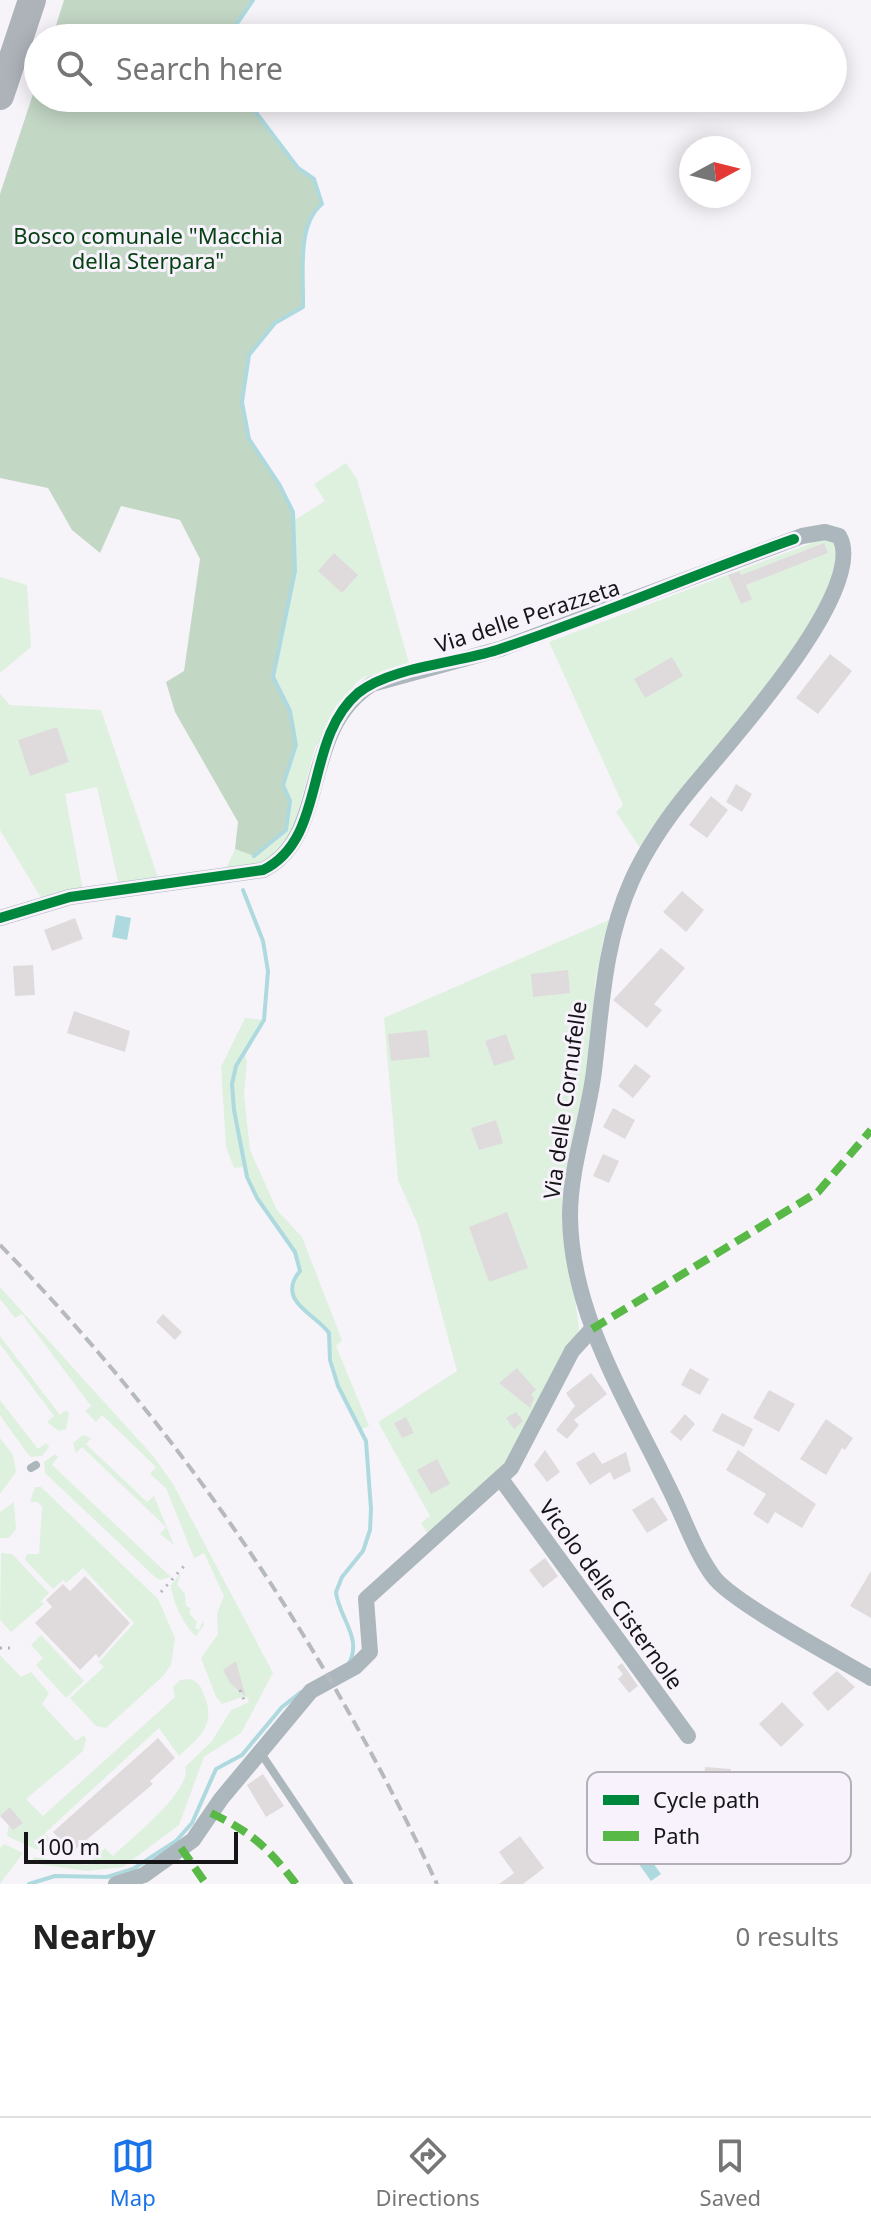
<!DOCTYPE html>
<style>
:root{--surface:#fff;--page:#f6f6f6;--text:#222;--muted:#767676;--line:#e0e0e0;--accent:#1a73e8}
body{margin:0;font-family:"Noto Sans",sans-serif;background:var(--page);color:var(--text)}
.compass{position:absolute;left:679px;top:136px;width:72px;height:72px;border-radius:50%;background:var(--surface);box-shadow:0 4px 20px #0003;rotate:83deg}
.scale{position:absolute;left:24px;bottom:20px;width:214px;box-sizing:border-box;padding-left:8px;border:4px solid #161518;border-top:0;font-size:22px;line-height:28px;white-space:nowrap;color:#161518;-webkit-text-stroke:6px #f7f2fb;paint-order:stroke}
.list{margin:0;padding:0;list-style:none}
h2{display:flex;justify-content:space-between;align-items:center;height:104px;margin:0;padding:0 32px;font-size:34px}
h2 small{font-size:26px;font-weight:400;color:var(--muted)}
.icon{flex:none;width:44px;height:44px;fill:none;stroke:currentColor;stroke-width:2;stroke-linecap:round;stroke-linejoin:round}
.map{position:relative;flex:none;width:871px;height:1884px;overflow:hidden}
.search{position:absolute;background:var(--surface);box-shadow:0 4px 20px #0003;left:24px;right:24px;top:24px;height:88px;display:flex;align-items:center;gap:20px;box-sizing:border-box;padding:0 28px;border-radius:44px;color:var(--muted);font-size:30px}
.sheet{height:232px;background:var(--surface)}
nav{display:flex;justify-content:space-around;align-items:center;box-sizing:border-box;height:112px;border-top:2px solid var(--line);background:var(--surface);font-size:22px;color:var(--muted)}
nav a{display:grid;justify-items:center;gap:4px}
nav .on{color:var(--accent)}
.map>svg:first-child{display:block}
</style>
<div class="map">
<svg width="871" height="1884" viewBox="0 0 871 1884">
<rect width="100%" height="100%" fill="#f7f4f9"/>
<g fill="#def1df">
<path d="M346,463L357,479L410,667L364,677L356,683L315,748L291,838L260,869L224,873L235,849L255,856L290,801L283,785L296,745L290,711L273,677L295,571L293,521L325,501L314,484Z"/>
<path d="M820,540H833L838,545L833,597L720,749L649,831L640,848L616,812L623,805L549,642Z"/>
<path d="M0,577L27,585L31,647L0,673Z"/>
<path d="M0,694L10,705L101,710L159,880L119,886L97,787L65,794L83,890L41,898L0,830Z"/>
<path d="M611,919L603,941L595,983L594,1034L562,1199L579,1329L571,1351L515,1459L430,1537L421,1523L430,1516L378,1422L457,1371L418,1225L398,1180L384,1018Z"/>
<path d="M245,1018L264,1020L243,1050L247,1061L244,1094L250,1150L277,1210L302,1237L342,1340L336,1346L369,1426L362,1429C340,1399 332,1369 329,1332C315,1313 276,1301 300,1271C290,1232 253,1207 245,1167L234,1168L226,1147L221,1067Z"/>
<path d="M0,1287L154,1457L173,1484L273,1673L241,1733L204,1757L179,1825L123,1867L87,1871L31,1863L34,1857L87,1865L105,1848L113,1856C131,1838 193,1790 185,1767L212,1741L231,1710L249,1702L246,1696L222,1704L216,1697L201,1658L218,1634L217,1613L224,1596L204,1553L194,1558L166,1488L150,1474L156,1467L102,1415L96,1422L85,1411L91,1406L22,1314L15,1318L0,1299Z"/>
<path d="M0,1336L60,1415L66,1410L69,1413L66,1429L59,1431L47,1422L54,1416L0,1344Z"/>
<path d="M0,1400L38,1449L46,1443L49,1447L42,1456L31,1457L27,1453L0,1415Z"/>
<path d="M83,1435L91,1438L86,1444L147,1502L154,1496L174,1545L160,1534L166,1527L82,1447L76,1453L73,1443Z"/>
<path d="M0,1438L13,1455L16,1472L0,1494Z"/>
<path d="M55,1454L58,1457L52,1465L171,1577L160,1580L155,1577L45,1473L44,1462Z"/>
<path d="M35,1487H41L158,1599L175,1638L171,1665L163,1676L106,1728L96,1726L70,1698L104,1667L99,1662L134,1623L83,1568L66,1583L63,1580L53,1589L25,1560L27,1554H39L42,1507L38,1502H30Z"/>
<path d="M14,1502L16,1529L9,1538H0V1512Z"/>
<path d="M1,1553L12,1554L49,1593L41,1601L44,1604L11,1632L0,1620Z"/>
<path d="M181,1573L177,1585L185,1594L186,1606L191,1608L189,1613L197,1622L195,1628L199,1630L203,1620L204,1625L196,1636C184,1627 172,1600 171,1585Z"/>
<path d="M41,1635L84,1681L66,1698L36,1665L43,1658L31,1645Z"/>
<path d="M0,1655L21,1677L31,1672L49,1693L42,1704L76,1741L84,1735L86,1740L83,1751L26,1799L43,1816L175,1697L173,1687L180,1680L191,1679C201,1683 202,1690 206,1700C215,1727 197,1739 179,1756L159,1728L45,1833L61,1852L35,1849L7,1836L9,1824L13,1830L22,1823L11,1808L0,1816Z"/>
<path d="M4,1844L23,1853L0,1884V1848Z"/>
</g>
<g fill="#c3d7c5">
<path d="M64,0H253L227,38H52Z"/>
<path d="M38,79V98H245L297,168L314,179L322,204C296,225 304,276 303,307L275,324L249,355L242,402L249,439L279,484L293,512L295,571L273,677L290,711L296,745L283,784L290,801L286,830L254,856L235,849L238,822L175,712L166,682L184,671L200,559L180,520L121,506L100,553L72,530L48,488L0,478V194Z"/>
</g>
<g fill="#aedadf">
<path d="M116,915L131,918L127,940L112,937Z"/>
<path d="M648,1856L661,1874L651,1881L638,1863Z"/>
</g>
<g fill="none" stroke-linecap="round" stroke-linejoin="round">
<g stroke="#aedadf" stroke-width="4">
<path d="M227,38L253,0"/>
<path d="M245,98L298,168L314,179L322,204C296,225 304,276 303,307L275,323L249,355L242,402L249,439L279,484L293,512L295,571L273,677L290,711L296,745L283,785L290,801L286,830L254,856"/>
<path d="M243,890L263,941L268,971L264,1020L236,1066L232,1084L234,1110L247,1177L257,1198L295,1252L300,1271C275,1301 316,1314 329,1333L330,1360L338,1386L366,1441L371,1509L370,1530L363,1551L342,1577L336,1592C338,1616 363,1638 349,1663"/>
<path d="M29,1884L55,1876L107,1877L133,1869L176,1841L192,1823L216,1769L242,1755L282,1707L301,1692"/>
</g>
</g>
<g fill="#dfdbdd">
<path d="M824,543L828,553L746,585L752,599L741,604L728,575L740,571L741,575Z"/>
<path d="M334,553L358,575L342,593L318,571Z"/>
<path d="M830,654L852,671L818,714L796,698Z"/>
<path d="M672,657L683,676L645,698L634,679Z"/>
<path d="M57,727L69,762L30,776L18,740Z"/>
<path d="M736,784L752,794L742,812L726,802Z"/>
<path d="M711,796L728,810L707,838L689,825Z"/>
<path d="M682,891L704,910L686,932L663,912Z"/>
<path d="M75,918L83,939L52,951L44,930Z"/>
<path d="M661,948L685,968L654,1004L662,1010L647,1028L613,1000Z"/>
<path d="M33,965L35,995L15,996L13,966Z"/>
<path d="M568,970L570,993L533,997L531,974Z"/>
<path d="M74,1011L130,1031L125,1052L67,1033Z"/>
<path d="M427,1030L430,1057L391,1061L388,1034Z"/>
<path d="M506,1034L515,1059L494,1066L485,1041Z"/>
<path d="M635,1064L651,1076L633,1098L618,1086Z"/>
<path d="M613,1108L635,1120L625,1139L603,1127Z"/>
<path d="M496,1120L503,1143L479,1150L471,1128Z"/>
<path d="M603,1154L619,1161L609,1183L593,1176Z"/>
<path d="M507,1212L528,1268L489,1282L469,1227Z"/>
<path d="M163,1314L182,1332L175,1340L156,1322Z"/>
<path d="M517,1368L536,1390L531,1394L534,1399L530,1408L499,1383Z"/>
<path d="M690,1368L709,1379L700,1395L681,1385Z"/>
<path d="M591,1373L607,1394L574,1420L579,1425L567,1439L556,1430L575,1406L566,1393Z"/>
<path d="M769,1390L795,1404L779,1432L753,1418Z"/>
<path d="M516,1412L523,1421L514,1429L506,1418Z"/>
<path d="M722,1413L753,1429L744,1447L712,1431Z"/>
<path d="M685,1414L695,1424L681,1441L670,1432Z"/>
<path d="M406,1417L414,1433L402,1438L394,1423Z"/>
<path d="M826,1419L853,1438L845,1450L842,1448L826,1475L800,1459Z"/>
<path d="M545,1450L560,1472L547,1482L534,1465Z"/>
<path d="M738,1450L816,1504L802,1528L775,1512L768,1524L753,1514L766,1494L726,1470Z"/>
<path d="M594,1452L602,1464L626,1452L631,1471L614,1480L610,1472L590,1485L576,1463Z"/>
<path d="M437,1459L450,1484L431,1494L417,1470Z"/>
<path d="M653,1497L668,1520L647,1533L632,1510Z"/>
<path d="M545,1558L558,1576L543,1588L529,1570Z"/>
<path d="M871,1571V1618L850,1606Z"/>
<path d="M85,1576L130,1623L99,1658L96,1654L80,1670L35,1623L52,1607L46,1600L63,1584L70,1591Z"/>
<path d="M236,1661L246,1697L230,1683L223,1670Z"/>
<path d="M622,1663L638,1686L629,1693L618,1679L623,1674L617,1667Z"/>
<path d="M837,1671L855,1687L828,1711L812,1693Z"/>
<path d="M782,1702L804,1725L781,1747L759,1724Z"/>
<path d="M158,1738L175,1758L150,1781L153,1784L72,1852L53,1832Z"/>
<path d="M705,1767L731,1769L729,1809L703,1807Z"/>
<path d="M263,1774L284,1806L266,1817L247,1785Z"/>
<path d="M10,1807L23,1823L13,1830L0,1816Z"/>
<path d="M520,1836L544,1868L523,1884H499L514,1873L499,1852Z"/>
</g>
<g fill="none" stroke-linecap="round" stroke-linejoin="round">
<g stroke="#b0b6bb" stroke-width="3" stroke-dasharray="2 6" stroke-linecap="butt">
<path d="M161,1592L185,1565"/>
<path d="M0,1648H15"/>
<path d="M240,1690L244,1700"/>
</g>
<g stroke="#acb7bd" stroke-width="8">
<path d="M31,1468L36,1465"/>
<path d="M260,1752L349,1884"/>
</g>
<g stroke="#acb7bd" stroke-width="16">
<path d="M0,918L70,897L263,870C331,836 298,731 372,684L500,649L802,536L825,532L839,536C871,589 723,749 690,790C667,818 647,847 632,880C604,942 602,1005 594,1071C588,1119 570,1167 570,1216C571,1314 627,1401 668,1486C683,1515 694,1550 713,1576C730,1601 839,1659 871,1678"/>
<path d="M501,1479L688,1736"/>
<path d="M116,1884L144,1875L193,1840L221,1799L311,1691L355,1667L370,1652L366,1599L511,1468L572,1351L592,1329"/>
</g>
<path stroke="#adb3b9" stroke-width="28" d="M0,96L32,0"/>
<path stroke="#b6b9be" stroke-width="4" stroke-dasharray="12 6" stroke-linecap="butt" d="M0,1245C184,1433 326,1647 437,1884"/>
<g stroke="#58b947" stroke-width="8" stroke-dasharray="16 8" stroke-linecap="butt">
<path d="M592,1329L818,1192L871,1130"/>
<path d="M211,1813C253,1833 268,1848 296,1884"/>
<path d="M181,1848L206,1884"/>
</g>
<g stroke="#f7f2fb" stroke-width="15">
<path id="cycleway" d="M0,918L70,897L263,870C328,838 303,740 358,693C390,667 457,663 497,650C597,617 694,574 794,539"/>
</g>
<use href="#cycleway" stroke="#00873e" stroke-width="10"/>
</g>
<g text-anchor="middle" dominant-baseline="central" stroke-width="6" stroke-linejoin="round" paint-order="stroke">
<g font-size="22" fill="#064112" stroke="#f7f2fb">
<text x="148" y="235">Bosco comunale "Macchia<tspan x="148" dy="25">della Sterpara"</tspan></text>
</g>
<g font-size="22" fill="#161518" stroke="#f7f2fb">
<text transform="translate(527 615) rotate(-18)">Via delle Perazzeta</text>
<text transform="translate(564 1100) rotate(-82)">Via delle Cornufelle</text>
<text transform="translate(612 1594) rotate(54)">Vicolo delle Cisternole</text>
</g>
</g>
<rect x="587" y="1772" width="264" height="92" rx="12" fill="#f7f2fb" stroke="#b4b0b7" stroke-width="2"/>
<rect x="603" y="1795" width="36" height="10" fill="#00873e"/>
<rect x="603" y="1831" width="36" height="10" fill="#58b947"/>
<g font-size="22" fill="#161518">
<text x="653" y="1808">Cycle path</text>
<text x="653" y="1844">Path</text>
</g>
</svg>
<svg class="compass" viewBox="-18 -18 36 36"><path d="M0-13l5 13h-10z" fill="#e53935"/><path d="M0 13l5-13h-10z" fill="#767676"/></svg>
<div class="scale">100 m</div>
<div class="search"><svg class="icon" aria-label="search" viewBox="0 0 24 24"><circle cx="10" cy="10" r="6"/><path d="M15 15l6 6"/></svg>Search here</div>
</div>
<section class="sheet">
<h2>Nearby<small>0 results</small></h2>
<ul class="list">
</ul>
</section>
<nav>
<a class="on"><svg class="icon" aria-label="map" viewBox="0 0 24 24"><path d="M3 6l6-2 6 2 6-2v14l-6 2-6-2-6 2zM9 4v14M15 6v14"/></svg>Map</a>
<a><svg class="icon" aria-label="directions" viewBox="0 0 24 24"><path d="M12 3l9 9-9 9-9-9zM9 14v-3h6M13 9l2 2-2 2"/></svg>Directions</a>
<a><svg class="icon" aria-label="saved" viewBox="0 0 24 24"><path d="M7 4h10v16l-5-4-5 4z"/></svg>Saved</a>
</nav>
